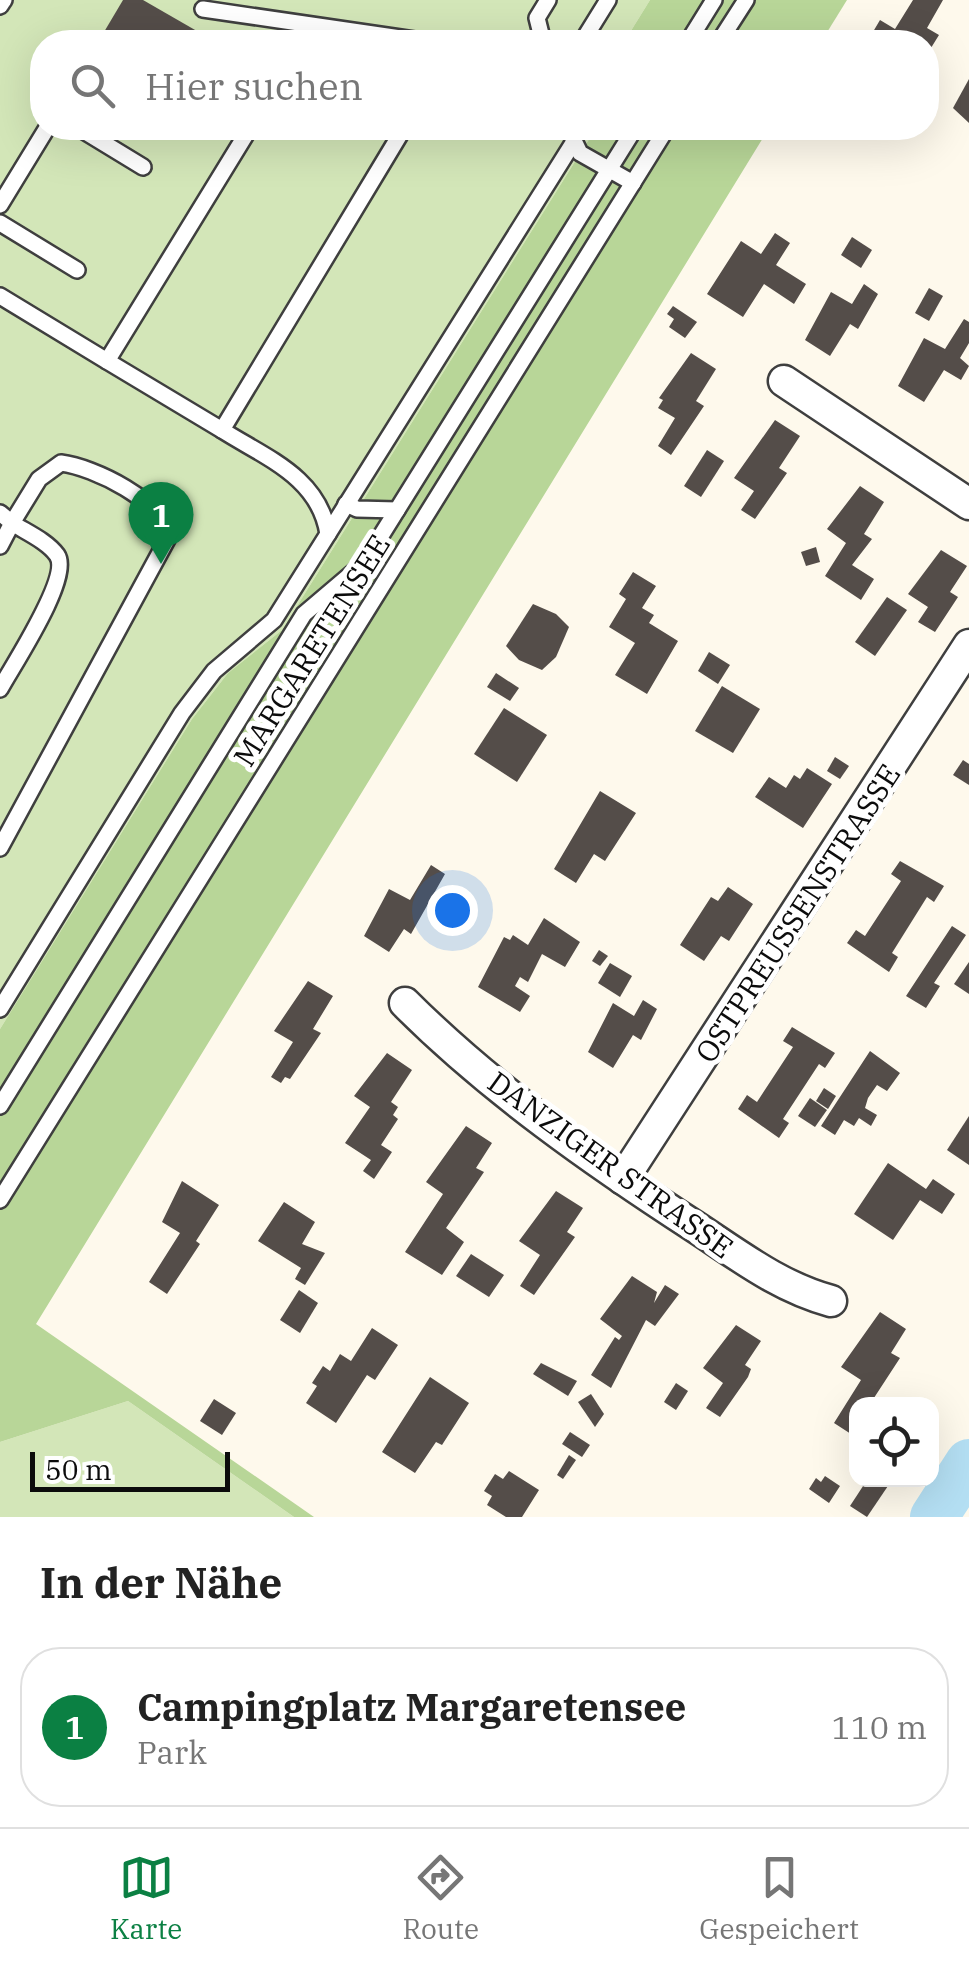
<!DOCTYPE html>
<html lang="de">
<meta charset="utf-8">
<style>
:root{--surface:#fff;--page:#f6f6f6;--text:#222;--muted:#767676;--line:#e0e0e0;--accent:#0b8043}
body{margin:0;font-family:"IBM Plex Serif",serif;background:var(--page);color:var(--text)}
.controls{position:absolute;right:30px;bottom:30px;display:grid;overflow:hidden;border-radius:20px;box-shadow:0 10px 40px #0002}
.controls button{width:90px;height:90px;display:grid;place-items:center;padding:0;border:0;border-bottom:2px solid var(--line);background:var(--surface);color:var(--text);font:50px sans-serif}
.scale{position:absolute;left:30px;bottom:25px;width:200px;box-sizing:border-box;padding-left:10px;border:5px solid #0c0c0c;border-top:0;font-size:28px;line-height:35px;white-space:nowrap;color:#0c0c0c;-webkit-text-stroke:8px #fff;paint-order:stroke}
.you{position:absolute;left:452px;top:910px;width:35px;height:35px;margin:-25px;border:8px solid #fff;border-radius:50%;background:#1a73e8;box-shadow:0 0 0 15px #1a73e833}
.badge{display:grid;place-items:center;width:65px;height:65px;border-radius:50%;background:var(--accent);color:#fff;font-size:32px;font-weight:700}
.pin{position:absolute;translate:-50% -82px;filter:drop-shadow(0 2px 5px #0008)}
.pin::after{content:'';position:absolute;top:52px;width:35px;height:30px;background:inherit;clip-path:polygon(0 0,100% 0,50% 100%)}
.list{margin:0;padding:0;list-style:none}
h2{display:flex;justify-content:space-between;align-items:center;height:130px;margin:0;padding:0 40px;font-size:42px}
h2 small{font-size:32px;font-weight:400;color:var(--muted)}
.list li{display:grid;grid-template-columns:65px 1fr auto;gap:30px;align-items:center;box-sizing:border-box;height:160px;margin:0 20px 20px;padding:0 20px;border:2px solid var(--line);border-radius:40px}
.list b{display:block;font-size:38px;white-space:nowrap}
.list p{margin:0;font-size:32px;white-space:nowrap;color:var(--muted)}
.list em{font-size:32px;font-style:normal;color:var(--muted)}
.icon{flex:none;width:55px;height:55px;fill:none;stroke:currentColor;stroke-width:2;stroke-linecap:round;stroke-linejoin:round}
.map{position:relative;flex:none;width:969px;height:1517px;overflow:hidden}
.search{position:absolute;background:var(--surface);box-shadow:0 10px 40px #0002;left:30px;right:30px;top:30px;height:110px;display:flex;align-items:center;gap:25px;box-sizing:border-box;padding:0 35px;border-radius:40px;color:var(--muted);font-size:38px}
.sheet{height:310px;background:var(--surface)}
nav{display:flex;justify-content:space-around;align-items:center;box-sizing:border-box;height:140px;border-top:2px solid var(--line);background:var(--surface);font-size:28px;color:var(--muted)}
nav a{display:grid;justify-items:center;gap:5px}
nav .on{color:var(--accent)}
.map>svg:first-child{display:block}
</style>
<div class="map">
<svg width="969" height="1517" viewBox="0 0 969 1517">
<rect width="100%" height="100%" fill="#fef9ec"/>
<g fill="#d3e6b8">
<path d="M0,0H650L624,42H42V128H596L282,630L228,673L192,719L0,1029Z"/>
<path d="M128,1401L294,1517H0V1442Z"/>
</g>
<g fill="#b8d698">
<path d="M650,0H847L821,42H624Z"/>
<path d="M596,128H769L36,1324L314,1517H294L128,1401L0,1442V1029L192,719L228,673L282,630Z"/>
</g>
<g fill="none" stroke-linecap="round" stroke-linejoin="round">
<path stroke="#b4dff3" stroke-width="48" d="M934,1517L969,1463"/>
</g>
<g fill="#544d49">
<path d="M123,0H143L209,38L206,42H122L104,32Z"/>
<path d="M913,0H943L927,28L939,35L926,56V42H867L880,20L895,29Z"/>
<path d="M969,79V123L953,108Z"/>
<path d="M852,128H870L875,135L858,138Z"/>
<path d="M775,233L790,243L776,265L806,284L794,304L764,284L743,317L707,294L741,241L761,254Z"/>
<path d="M852,237L872,250L861,268L841,255Z"/>
<path d="M864,284L878,294L858,329L850,324L830,356L805,340L831,292L852,304Z"/>
<path d="M929,288L943,296L929,321L915,313Z"/>
<path d="M673,306L697,322L685,338L669,327L674,319L667,314Z"/>
<path d="M964,319L969,322V343L960,358L969,366L961,380L944,370L924,402L898,386L924,338L945,349Z"/>
<path d="M691,353L716,369L696,401L704,406L671,455L658,446L675,418L658,408L663,400L659,398Z"/>
<path d="M775,420L800,436L779,468L787,473L755,519L741,510L754,491L734,478Z"/>
<path d="M707,450L724,461L701,497L684,486Z"/>
<path d="M860,486L884,502L864,534L872,539L852,565L874,579L861,600L825,576L846,543L827,529Z"/>
<path d="M816,547L820,562L806,566L801,552Z"/>
<path d="M941,550L967,566L950,592L958,597L935,632L918,622L928,607L908,594Z"/>
<path d="M633,572L656,586L642,608L654,615L649,623L678,641L647,694L615,675L635,643L609,627L626,599L619,594Z"/>
<path d="M887,597L907,610L875,656L855,642Z"/>
<path d="M533,604L556,614L569,627L556,657L542,670L519,660L506,646Z"/>
<path d="M709,652L730,665L718,684L698,671Z"/>
<path d="M496,673L519,688L510,701L487,687Z"/>
<path d="M722,686L760,709L733,753L695,731Z"/>
<path d="M504,708L547,735L517,782L474,754Z"/>
<path d="M835,757L849,766L840,779L827,771Z"/>
<path d="M963,760L969,764V785L953,775Z"/>
<path d="M807,768L832,784L803,828L755,797L769,777L786,788L794,775L800,779Z"/>
<path d="M600,791L636,813L605,861L594,854L576,883L554,869Z"/>
<path d="M900,861L944,886L934,902L927,897L892,953L898,957L889,972L847,943L856,930L865,936L901,881L891,874Z"/>
<path d="M431,865L445,874L411,934L404,929L389,952L364,936L389,889L410,900Z"/>
<path d="M728,887L753,904L729,941L721,936L704,961L680,945L711,897L718,901Z"/>
<path d="M544,918L580,942L565,967L542,954L528,982L520,977L515,986L530,996L520,1012L478,987L504,937L510,940L513,935L528,945Z"/>
<path d="M952,926L966,935L934,983L940,986L926,1008L906,996Z"/>
<path d="M599,950L608,956L600,966L592,961Z"/>
<path d="M969,962V994L954,984Z"/>
<path d="M610,963L632,976L620,997L598,983Z"/>
<path d="M308,981L333,996L313,1029L321,1033L290,1079L285,1077L281,1083L271,1077L293,1042L274,1031Z"/>
<path d="M643,1000L657,1009L641,1040L633,1035L613,1068L588,1052L613,1003L634,1016Z"/>
<path d="M792,1027L835,1053L825,1068L819,1064L783,1119L789,1123L779,1138L738,1109L747,1095L757,1102L793,1047L783,1041Z"/>
<path d="M870,1051L900,1073L887,1091L877,1085L868,1098L865,1108L877,1115L871,1126L859,1118L854,1126L844,1120L835,1135L821,1126Z"/>
<path d="M387,1053L412,1070L391,1102L398,1107L393,1115L398,1119L381,1145L392,1152L374,1179L363,1171L371,1160L345,1143L370,1107L354,1096Z"/>
<path d="M824,1088L836,1096L828,1109L816,1101Z"/>
<path d="M810,1098L827,1110L815,1127L798,1116Z"/>
<path d="M969,1116V1165L947,1150Z"/>
<path d="M466,1126L492,1143L476,1168L484,1172L446,1228L464,1242L442,1275L405,1252L443,1194L426,1182Z"/>
<path d="M888,1163L926,1189L933,1179L955,1194L942,1214L920,1200L893,1240L854,1214Z"/>
<path d="M182,1181L219,1205L196,1241L200,1244L167,1294L149,1282L180,1233L162,1222Z"/>
<path d="M556,1191L583,1208L567,1232L575,1237L534,1295L520,1286L540,1255L519,1241Z"/>
<path d="M284,1202L315,1222L302,1244L325,1253L305,1285L295,1279L301,1268L258,1241Z"/>
<path d="M471,1254L504,1275L489,1297L456,1276Z"/>
<path d="M632,1276L657,1292L654,1303L665,1285L679,1294L655,1326L646,1320L611,1388L591,1375L615,1337L619,1340L622,1336L600,1319Z"/>
<path d="M299,1290L318,1303L300,1333L280,1320Z"/>
<path d="M880,1312L906,1329L891,1353L900,1358L870,1404H856V1426L851,1434L834,1423L861,1380L841,1367Z"/>
<path d="M736,1325L761,1341L745,1365L751,1369L748,1377L720,1417L706,1408L723,1383L703,1368Z"/>
<path d="M372,1328L398,1345L375,1380L367,1375L336,1423L306,1403L317,1386L312,1383L323,1366L330,1371L340,1354L351,1361Z"/>
<path d="M541,1363L577,1381L568,1396L533,1374Z"/>
<path d="M430,1377L469,1403L442,1445L436,1442L415,1473L382,1452Z"/>
<path d="M676,1383L688,1391L676,1410L664,1402Z"/>
<path d="M591,1394L604,1414L595,1427L578,1402Z"/>
<path d="M214,1399L236,1413L222,1435L200,1421Z"/>
<path d="M570,1432L590,1445L582,1457L562,1444Z"/>
<path d="M569,1455L576,1460L563,1479L557,1475Z"/>
<path d="M509,1471L539,1490L522,1517H506L487,1505L492,1496L484,1491L495,1474L503,1479Z"/>
<path d="M825,1476L840,1486L829,1503L809,1489L816,1478L821,1482Z"/>
<path d="M867,1480H892L867,1517L850,1506Z"/>
</g>
<g fill="none" stroke-linecap="round" stroke-linejoin="round">
<g stroke="#3f3f3f" stroke-width="20">
<g id="lane">
<path d="M0,6L4,0"/>
<path d="M203,9L428,42"/>
<path d="M543,42L537,18L548,0"/>
<path d="M582,42L608,0"/>
<path d="M688,42L714,0"/>
<path d="M719,42L746,0"/>
<path d="M79,128L143,167"/>
<path d="M568,128L580,153L633,183"/>
<path d="M0,205L47,128"/>
<path d="M0,223L77,270"/>
<path d="M0,296L107,361L250,128"/>
<path d="M107,361L222,430L404,128"/>
<path d="M346,504L357,509L397,510"/>
<path d="M0,513L12,523L0,546"/>
<path d="M328,534L573,143"/>
<path d="M0,689C13,665 72,577 57,555C47,541 26,532 12,523L39,479L61,463C94,467 163,501 169,536L0,848"/>
<path d="M0,1009L182,713L214,671L274,620L328,534C319,477 266,458 222,430"/>
<path d="M0,1106L304,614L364,563L635,128"/>
<path d="M0,1200L667,128"/>
</g>
</g>
<g stroke="#3f3f3f" stroke-width="35">
<g id="street">
<path d="M784,381L969,504"/>
<path d="M405,1003C491,1089 595,1162 697,1228C741,1257 780,1287 831,1301"/>
<path d="M623,1179L969,645"/>
</g>
</g>
<use href="#lane" stroke="#fff" stroke-width="15"/>
<use href="#street" stroke="#fff" stroke-width="30"/>
</g>
<g text-anchor="middle" dominant-baseline="central" stroke-width="10" stroke-linejoin="round" paint-order="stroke">
<g font-size="30" fill="#0c0c0c" stroke="#fff">
<text transform="translate(311 650) rotate(-58)">MARGARETENSEE</text>
<text transform="translate(797 913) rotate(-57)">OSTPREUSSENSTRASSE</text>
<text transform="translate(611 1164) rotate(36)">DANZIGER STRASSE</text>
</g>
</g>
</svg>
<div class="controls">
<button><svg class="icon" aria-label="locate" viewBox="0 0 24 24"><circle cx="12" cy="12" r="6"/><path d="M12 2v4M12 18v4M2 12h4M18 12h4"/></svg></button>
</div>
<div class="scale">50 m</div>
<div class="you"></div>
<div class="pin badge" style="left:161px;top:564px">1</div>
<div class="search"><svg class="icon" aria-label="search" viewBox="0 0 24 24"><circle cx="10" cy="10" r="6"/><path d="M15 15l6 6"/></svg>Hier suchen</div>
</div>
<section class="sheet">
<h2>In der Nähe<small></small></h2>
<ul class="list">
<li><span class="badge">1</span><div><b>Campingplatz Margaretensee</b><p>Park</p></div><em>110 m</em></li>
</ul>
</section>
<nav>
<a class="on"><svg class="icon" aria-label="map" viewBox="0 0 24 24"><path d="M3 6l6-2 6 2 6-2v14l-6 2-6-2-6 2zM9 4v14M15 6v14"/></svg>Karte</a>
<a><svg class="icon" aria-label="directions" viewBox="0 0 24 24"><path d="M12 3l9 9-9 9-9-9zM9 14v-3h6M13 9l2 2-2 2"/></svg>Route</a>
<a><svg class="icon" aria-label="saved" viewBox="0 0 24 24"><path d="M7 4h10v16l-5-4-5 4z"/></svg>Gespeichert</a>
</nav>
